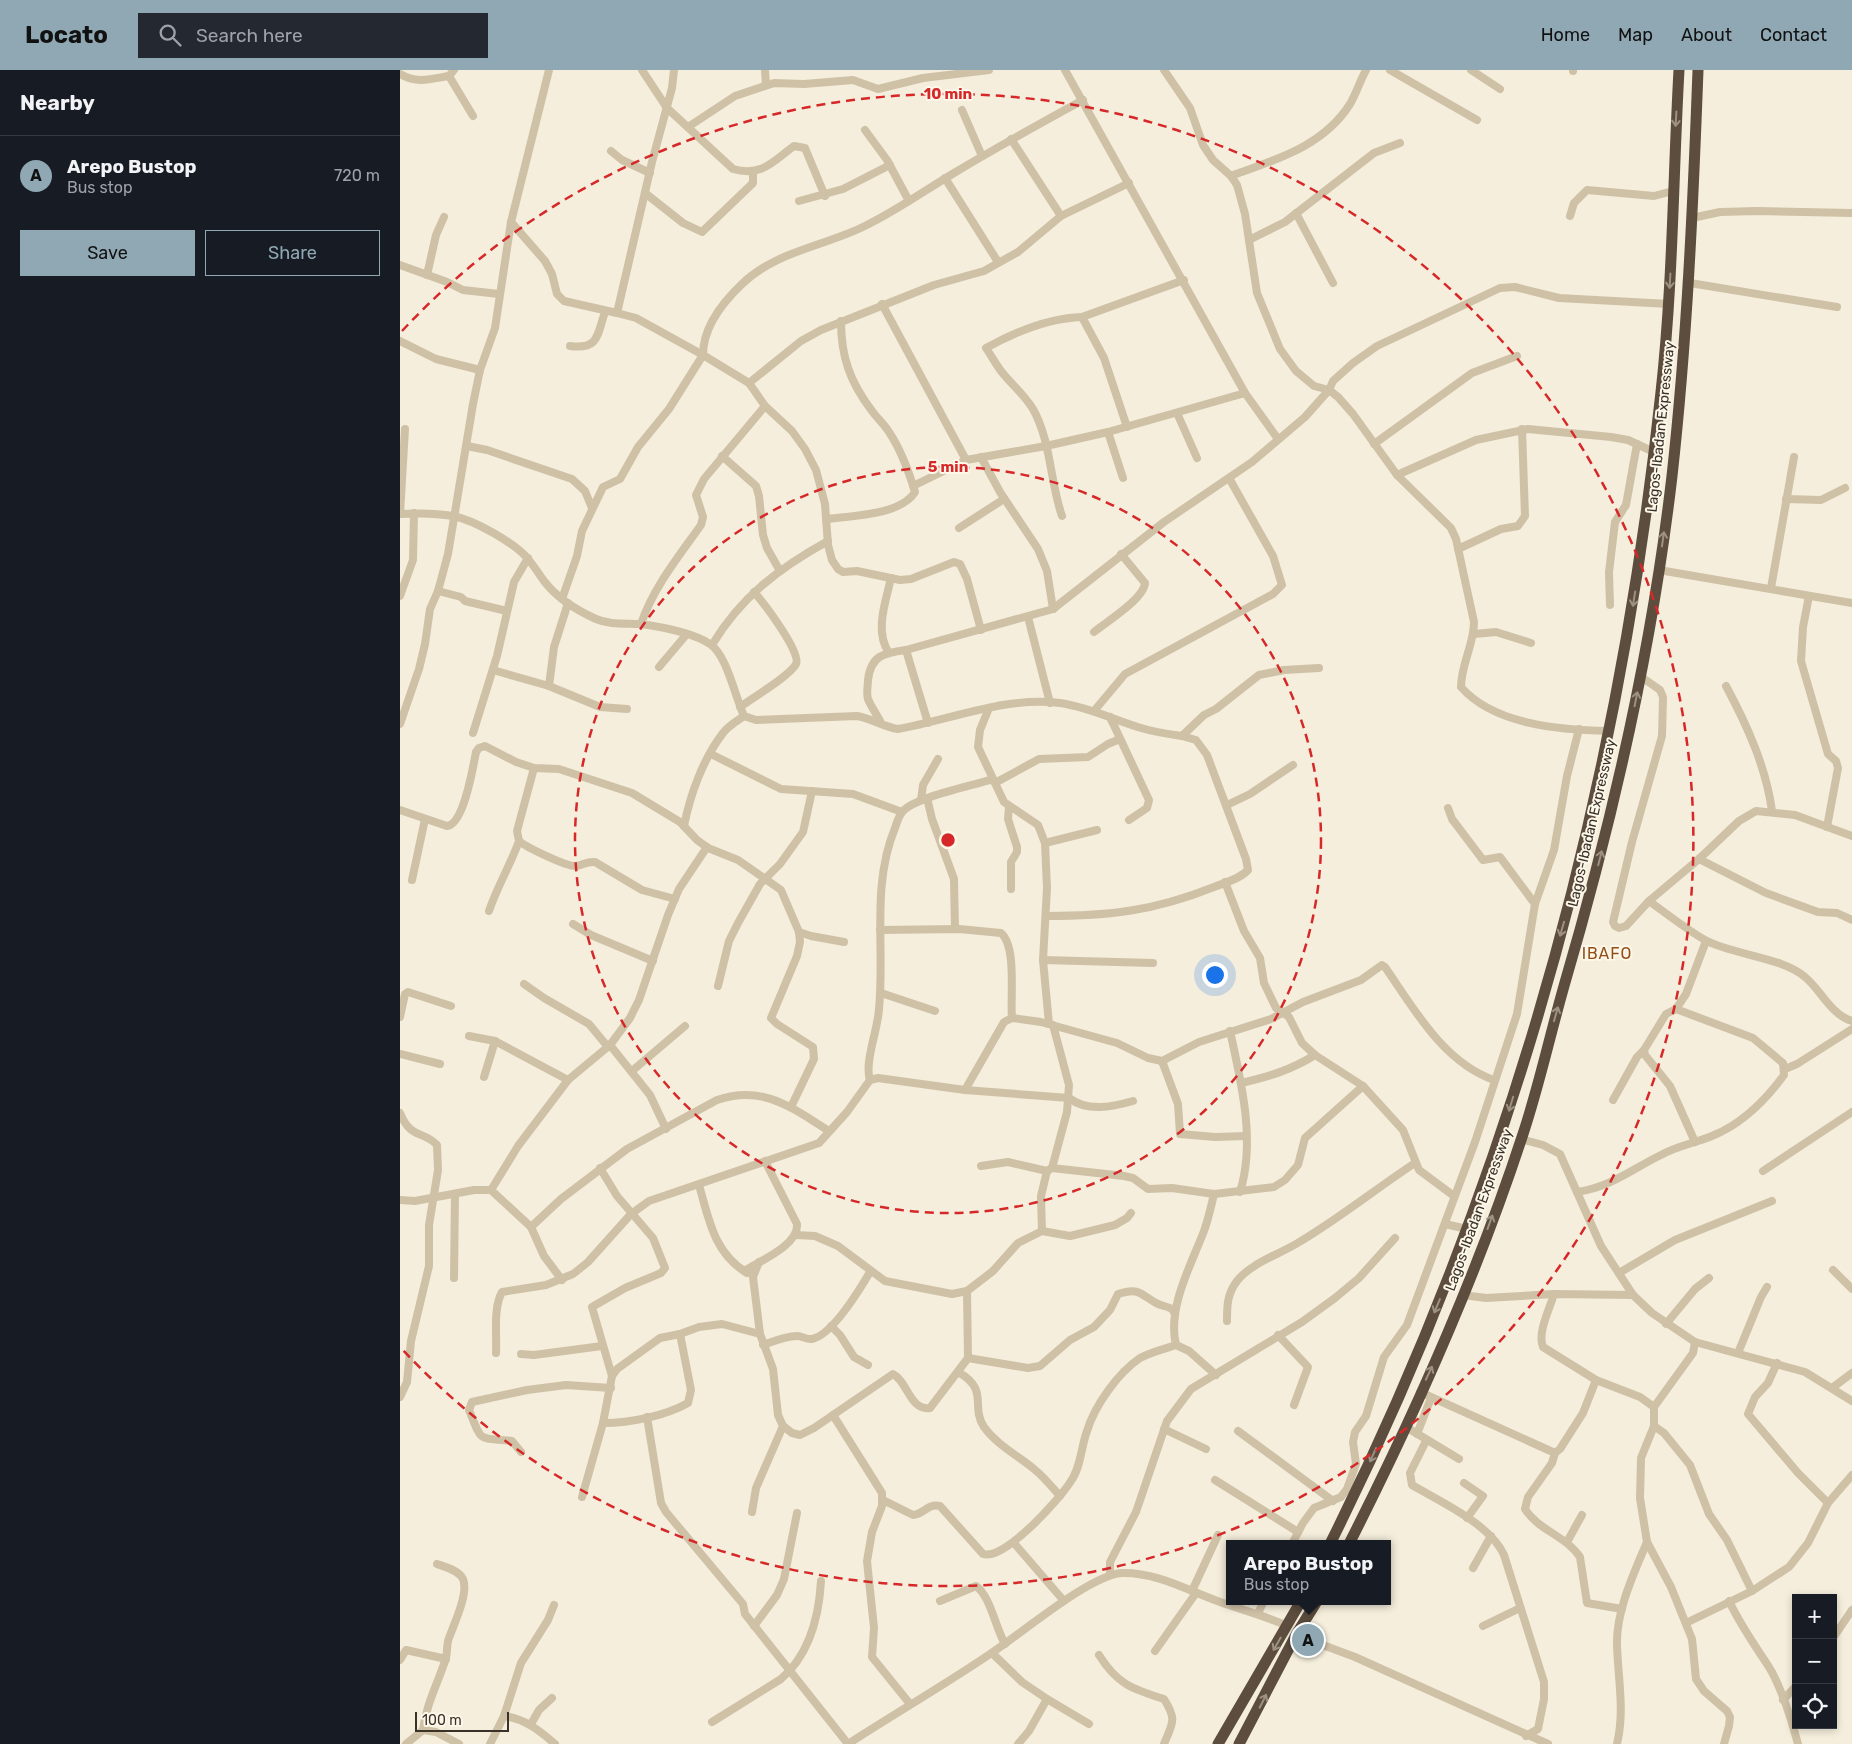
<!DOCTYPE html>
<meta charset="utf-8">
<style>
:root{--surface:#171b24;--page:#242831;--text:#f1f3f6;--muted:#9ea1a6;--line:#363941;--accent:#8fa8b3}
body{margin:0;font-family:Rubik,sans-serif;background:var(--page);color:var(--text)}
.controls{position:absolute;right:15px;bottom:15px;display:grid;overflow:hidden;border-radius:0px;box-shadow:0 2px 8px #0003}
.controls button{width:45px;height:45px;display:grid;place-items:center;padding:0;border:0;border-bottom:1px solid var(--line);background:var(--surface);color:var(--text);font:25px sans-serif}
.scale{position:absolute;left:15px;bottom:12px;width:94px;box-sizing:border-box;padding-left:5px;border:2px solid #3a3128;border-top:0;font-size:14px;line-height:18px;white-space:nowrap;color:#3a3128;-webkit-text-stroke:4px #fcf7e9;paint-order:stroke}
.you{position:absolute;left:814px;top:904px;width:18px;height:18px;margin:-12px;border:4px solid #fff;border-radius:50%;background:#1a73e8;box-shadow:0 0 0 8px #1a73e833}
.badge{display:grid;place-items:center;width:32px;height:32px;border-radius:50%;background:var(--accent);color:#111;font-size:16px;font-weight:700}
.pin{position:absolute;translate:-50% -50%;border:2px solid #fff;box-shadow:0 1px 5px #0006}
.popup{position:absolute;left:826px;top:1470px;width:165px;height:65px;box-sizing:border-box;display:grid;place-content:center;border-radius:0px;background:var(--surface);filter:drop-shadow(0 1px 4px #0005);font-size:16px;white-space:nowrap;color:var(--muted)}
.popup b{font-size:19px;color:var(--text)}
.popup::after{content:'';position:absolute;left:50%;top:100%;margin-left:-10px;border:10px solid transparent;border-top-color:var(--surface)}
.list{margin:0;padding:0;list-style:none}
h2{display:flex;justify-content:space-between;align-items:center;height:65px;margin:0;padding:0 20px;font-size:21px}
h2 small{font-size:16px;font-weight:400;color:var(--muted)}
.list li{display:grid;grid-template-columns:32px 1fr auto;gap:15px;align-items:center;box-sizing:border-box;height:80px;padding:0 20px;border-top:1px solid var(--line)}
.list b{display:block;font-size:19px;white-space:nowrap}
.list p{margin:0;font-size:16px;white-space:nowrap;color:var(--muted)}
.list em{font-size:16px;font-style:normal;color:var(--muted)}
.actions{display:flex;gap:10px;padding:15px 20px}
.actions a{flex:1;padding:11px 0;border:1px solid var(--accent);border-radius:0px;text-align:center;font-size:18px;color:var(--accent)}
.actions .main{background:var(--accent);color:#111}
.icon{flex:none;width:28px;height:28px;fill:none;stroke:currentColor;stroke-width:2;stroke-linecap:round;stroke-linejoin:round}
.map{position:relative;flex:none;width:1452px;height:1674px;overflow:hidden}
header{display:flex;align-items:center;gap:30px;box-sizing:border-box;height:70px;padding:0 25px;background:var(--accent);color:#111}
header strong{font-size:24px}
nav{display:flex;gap:28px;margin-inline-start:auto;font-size:18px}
.search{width:350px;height:45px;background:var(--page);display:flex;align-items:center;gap:12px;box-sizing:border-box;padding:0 18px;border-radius:0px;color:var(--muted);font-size:19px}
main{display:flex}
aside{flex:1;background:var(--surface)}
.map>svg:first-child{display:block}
</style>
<header>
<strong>Locato</strong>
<div class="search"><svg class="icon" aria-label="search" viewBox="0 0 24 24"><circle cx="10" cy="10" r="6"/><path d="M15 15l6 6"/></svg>Search here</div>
<nav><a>Home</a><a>Map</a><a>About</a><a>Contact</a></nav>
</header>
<main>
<aside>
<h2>Nearby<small></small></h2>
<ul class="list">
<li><span class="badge">A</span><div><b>Arepo Bustop</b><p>Bus stop</p></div><em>720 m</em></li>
</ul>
<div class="actions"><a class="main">Save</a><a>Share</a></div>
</aside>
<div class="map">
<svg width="1452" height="1674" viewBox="0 0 1452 1674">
<rect width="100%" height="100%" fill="#f5eedc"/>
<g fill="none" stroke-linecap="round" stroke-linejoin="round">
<g stroke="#cfc1a6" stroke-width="8">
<path d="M242,0L267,38L333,99C362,107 372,92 394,76L405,78L425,126"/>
<path d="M365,0L366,15"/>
<path d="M665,0L845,323L878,369"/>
<path d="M764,0L790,38L803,75L813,90L831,106L837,115L845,144L857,223L880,279L896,301L914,316L929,320L938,327L953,344L997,405L1051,458L1056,469L1074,552C1074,575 1061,594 1061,617C1094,655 1161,660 1209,661"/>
<path d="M990,0L1077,50"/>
<path d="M1071,0L1100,19"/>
<path d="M1173,0V1"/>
<path d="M0,4C17,14 31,9 49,6L54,0"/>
<path d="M49,6L73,46"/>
<path d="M562,40L582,86"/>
<path d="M288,57L335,26L374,13L404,14L453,10L478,19L523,8L589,0"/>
<path d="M465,60L487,90L509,131"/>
<path d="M611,69L661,146"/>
<path d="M211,81L222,90L250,103"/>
<path d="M831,106C874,90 923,77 950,34C956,24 960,11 966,0"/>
<path d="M545,108L598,192"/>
<path d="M245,123L283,153L302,162L353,113V102"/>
<path d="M399,131L443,119L490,95"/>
<path d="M896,143L933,213"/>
<path d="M1170,146L1174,133L1187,120L1254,126L1273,121"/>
<path d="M1292,148L1320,142L1357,141L1452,143"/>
<path d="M111,152L145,191L152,204L157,224L164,231L217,243"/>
<path d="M849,170L885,152L974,83L1000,73"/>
<path d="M0,195L47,212L63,220L99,224"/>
<path d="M27,205L36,165L44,147"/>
<path d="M1290,213L1437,237"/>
<path d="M482,234L566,390"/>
<path d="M682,247L704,288L727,357"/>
<path d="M0,271L36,289L80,300"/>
<path d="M170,276C199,280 197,265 205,242"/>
<path d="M349,313L401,271L421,260L534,215L584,201L618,182L661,146L729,113"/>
<path d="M777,343L797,388"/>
<path d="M708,362L723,408"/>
<path d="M974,374L1072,303L1117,286"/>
<path d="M67,376L87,380L172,409L185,421L192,438"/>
<path d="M322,386L356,416L359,426L363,465L367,478L380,501"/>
<path d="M581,387L600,422L638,479L647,501L653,539"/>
<path d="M997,405L1076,370L1128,359L1211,367L1228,370L1254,382"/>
<path d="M513,416L566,390L646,376L708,362L845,323"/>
<path d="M1386,429L1421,430L1445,418"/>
<path d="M0,444C18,443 36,443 53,446C74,450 115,473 128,489C134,496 139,504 144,511C157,528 176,540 196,549C210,555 225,553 241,554C262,557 292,562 310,574C327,585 335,627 344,646L356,650L457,646C471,648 483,657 498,659C551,650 605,626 660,633C689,637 714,650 741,658C754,662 768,664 782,666L804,645L816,639L859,605L884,600L919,598"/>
<path d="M0,444L5,359"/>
<path d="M662,446C650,412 651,371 633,339C624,324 611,314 601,301C595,293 591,285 586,278C615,262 649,248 682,247L784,210"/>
<path d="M426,449C451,446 501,445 515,422C509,402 501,380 489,362C484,354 477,348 472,341C450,312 441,287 441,251"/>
<path d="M559,458L604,429"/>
<path d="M1058,479L1101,459L1118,456L1125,446L1122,359"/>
<path d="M1259,500L1452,533"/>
<path d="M1371,518L1394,387"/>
<path d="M38,521L61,527L65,531L107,541"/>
<path d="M0,526L13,490L14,443"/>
<path d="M1409,526L1403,557L1401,591L1428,684L1436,691L1438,698L1427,757"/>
<path d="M162,529L177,486L182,461L203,417L220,409L238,377L269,339L303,285L236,248L217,243L252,92L272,18L274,0"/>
<path d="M1210,535L1209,502L1215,452L1226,435L1237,374"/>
<path d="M628,547L650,633"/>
<path d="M241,554C253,518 279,486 301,455L303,447L296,425L304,409L365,336"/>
<path d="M581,560L567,509L560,494L554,492L511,509L500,510L457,501L443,502L438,499L432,490L428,475L425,434L421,419L416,400L405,379L392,361L365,336L349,313L303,285C303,257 323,232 342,214C376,181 425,176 465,156C496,141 524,121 554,103C596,78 639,54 683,30"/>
<path d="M694,562C706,552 744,529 745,513L721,484"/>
<path d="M1074,564L1096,562L1131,573"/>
<path d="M312,575C341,527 379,498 428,471"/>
<path d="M489,583C474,561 486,531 491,508"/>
<path d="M259,597L286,565"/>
<path d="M93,600L149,616L200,637L227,639"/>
<path d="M1240,606L1260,620L1263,627L1262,666L1232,772L1213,852L1215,856L1219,858L1226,856L1249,831L1299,789L1339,751L1356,741L1395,745L1452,766"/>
<path d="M149,616L154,577L168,533"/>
<path d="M1326,616C1347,655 1366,697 1372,741"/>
<path d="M340,637C352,628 390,606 396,594C402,583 363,532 354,522"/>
<path d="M589,638L580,660L578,677L604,732L638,755L645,773L647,818L643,890L649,954"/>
<path d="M694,641L725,604L873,524L882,515L873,486L829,408"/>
<path d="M710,647L749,730L747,738L729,750"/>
<path d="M481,653C478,646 471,637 468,629C466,623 468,616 468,610C471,585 484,583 506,580"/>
<path d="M528,653L506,580L653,539L764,452L852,392L905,347L929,320L933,311L953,293L977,276L1100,218L1115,217L1159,228L1269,234"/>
<path d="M0,654L19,599L25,574L30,539L38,521L48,484L73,334L80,300L95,258L111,152L149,0"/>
<path d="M73,663L97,586L114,512L128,488"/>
<path d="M311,684L381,719L453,724L502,742"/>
<path d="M134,698L117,761L119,771C126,777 167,797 176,796C183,795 187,791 195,792L242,820L275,829"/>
<path d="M595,713L639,689L688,687L708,674L720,669"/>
<path d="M527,728L532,749L554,809L555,859"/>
<path d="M521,730L523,715L538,689"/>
<path d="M827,735L850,724L893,695"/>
<path d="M609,737L608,749L617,777V782L611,792V819"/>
<path d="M1048,738L1052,749L1083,790L1100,787L1135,834"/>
<path d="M0,740L47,756C64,754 73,697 76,682L79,678L85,676L116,692L134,698L159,699L232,723L280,752L297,770L308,778L338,790L381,820L399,862L400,872L397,886L371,948L377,954L413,977L414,989L391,1037"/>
<path d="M284,756C290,725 303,689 323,663C328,656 337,651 344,646"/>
<path d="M645,773L697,760"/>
<path d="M1299,789L1366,823L1418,842L1437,843L1452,850"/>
<path d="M12,810L25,749"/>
<path d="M825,812L844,861L860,888L864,913L876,938L889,947L902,973L915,985L963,1016L1003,1060L1019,1100L1054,1126"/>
<path d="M1249,831C1267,844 1286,859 1305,870C1333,885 1382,887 1405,907C1421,920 1431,945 1452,951"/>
<path d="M89,841C97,817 110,796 119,771"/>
<path d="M646,846C709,846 754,841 814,817C824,813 840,809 848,800L846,789L807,685L796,670L782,666"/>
<path d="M173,854L191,865L253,891"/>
<path d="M480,860L559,859L601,863C617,876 610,928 612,948"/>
<path d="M399,862L411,866L444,872"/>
<path d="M643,890L753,893"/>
<path d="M124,914L144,928L189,954L208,977"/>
<path d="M318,916L329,871L338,853L360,814L380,794L403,762L412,721"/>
<path d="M481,923L535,941"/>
<path d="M0,947L5,924L8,922L51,936"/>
<path d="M830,961C841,1011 856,1071 840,1122"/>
<path d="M69,966L95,971L84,1007"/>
<path d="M95,971L168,1010"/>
<path d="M210,975L250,1025L266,1059"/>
<path d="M0,984L40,994"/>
<path d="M762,991L778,1034L780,1064L815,1067L846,1066"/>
<path d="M1385,999L1397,994L1452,959"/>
<path d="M232,1001L285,956"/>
<path d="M470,1010C464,993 478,959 479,939C485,878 471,816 495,758C497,752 499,745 503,741C516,727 572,716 593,709"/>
<path d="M841,1013C868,1007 891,1000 915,985"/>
<path d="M565,1020L604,952L612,948L641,952L717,973L748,988L762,991L799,972L871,949L903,932L961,910L982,895L985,897C1014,939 1044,993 1094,1010"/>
<path d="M1213,1030L1237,987L1244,980"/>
<path d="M0,1043C11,1070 23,1060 37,1075L38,1100L29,1155V1196L11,1271L7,1312L0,1327"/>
<path d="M1121,1069L1143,1075L1160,1084L1201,1176L1233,1225L1252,1243L1295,1272L1405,1302L1452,1331"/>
<path d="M1295,1072L1270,1016L1245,985L1244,980L1266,944L1276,939L1286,924L1306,871"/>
<path d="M581,1096L608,1092L647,1101"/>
<path d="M200,1098L217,1126L253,1168L265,1198L261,1203L225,1218L192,1237L212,1306"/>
<path d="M652,1098L667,1042L669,1015L653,955"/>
<path d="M1363,1101L1452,1042"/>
<path d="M299,1115C309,1150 314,1183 347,1203"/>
<path d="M91,1120L118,1076L168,1010L210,975L230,948L239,930L268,845L279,819L307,777"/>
<path d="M1177,1122C1211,1117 1232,1099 1261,1085C1277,1076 1295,1073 1312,1066C1342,1054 1365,1031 1384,1005L1383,993L1353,968L1276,939"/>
<path d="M814,1124C811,1137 808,1150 804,1161C791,1195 767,1238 776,1275L789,1281L816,1305"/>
<path d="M0,1130L15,1131L74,1120H91L131,1157L144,1186L162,1210"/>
<path d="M1045,1154L1067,1159"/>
<path d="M131,1157L161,1129L227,1079L317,1030C363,1014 392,1038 429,1061"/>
<path d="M642,1161L641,1126L647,1101L652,1098L724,1106L733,1108L748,1119L772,1118L814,1124L874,1117L885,1110L898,1095L905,1068L963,1016"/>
<path d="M396,1165L415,1166L438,1176L485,1211L552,1224L567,1221L593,1201L618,1173L642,1161L670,1166L715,1155L727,1148L731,1143"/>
<path d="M359,1192L353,1207L360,1264L373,1299L378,1345L383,1356L392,1363L400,1365L414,1358L493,1304C508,1312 510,1341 530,1338L568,1288"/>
<path d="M1433,1200L1452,1219"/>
<path d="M344,1201C360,1191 399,1175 397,1154L365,1091"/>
<path d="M1219,1203L1275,1170L1372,1131"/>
<path d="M54,1208L55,1125"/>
<path d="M567,1221L568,1288"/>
<path d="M1154,1224C1150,1238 1137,1263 1143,1277L1196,1310L1240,1327L1254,1337"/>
<path d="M1063,1225L1086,1228L1154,1224L1233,1225"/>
<path d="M827,1251C827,1236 827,1224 837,1211C852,1192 881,1184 901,1171C941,1147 977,1118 1015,1093"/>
<path d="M1266,1254L1295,1219L1309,1208"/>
<path d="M431,1256L440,1265L454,1287L468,1295"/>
<path d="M878,1265L908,1297L894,1335"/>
<path d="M1295,1272L1293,1283L1254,1337V1356L1241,1388L1240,1428L1247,1472L1271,1517L1292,1569L1296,1609L1304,1621L1327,1641L1330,1647L1329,1656L1324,1674"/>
<path d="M363,1275C374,1271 386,1266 397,1266C403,1266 406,1270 412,1269C432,1265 460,1219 470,1202"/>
<path d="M96,1283C97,1265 93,1238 102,1222L146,1215L173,1204L188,1192L231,1144L249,1131L419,1073L447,1042L470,1010L478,1008L565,1020L669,1028C687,1042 712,1037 733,1031"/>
<path d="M1338,1283L1361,1227L1367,1217"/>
<path d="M121,1284L134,1285L202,1276"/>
<path d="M568,1288L628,1298L640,1296L670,1270L694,1257L710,1240L718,1224C739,1217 740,1224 756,1233C761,1236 767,1236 772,1239L775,1244"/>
<path d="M1377,1293L1368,1313L1355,1327L1348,1344L1398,1403L1428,1433"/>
<path d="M558,1302C590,1320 570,1336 584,1357C597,1375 617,1385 634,1399C644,1407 652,1417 660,1426"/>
<path d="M1196,1310L1183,1343L1160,1379L1155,1383L1152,1393L1128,1427L1125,1439C1138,1460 1166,1466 1180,1487L1187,1533L1222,1539"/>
<path d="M1432,1318L1452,1303"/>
<path d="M1020,1322L1155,1383"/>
<path d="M433,1345L482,1423V1436L472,1462L467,1491L474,1558L472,1587L510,1634"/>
<path d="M247,1347L261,1433L266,1442L343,1534L345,1544L448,1674"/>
<path d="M203,1353C230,1353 265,1346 288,1333L291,1320L280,1264"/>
<path d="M1254,1356L1264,1363L1290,1395L1309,1444L1327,1470L1352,1521"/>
<path d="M1006,1357L1059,1389"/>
<path d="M764,1359L806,1379"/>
<path d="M838,1361L933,1431"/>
<path d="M1017,1364L1031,1328"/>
<path d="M1026,1371L1010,1403L1012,1415C1041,1432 1090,1454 1104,1485L1144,1612V1629L1138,1659L1126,1666"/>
<path d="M121,1382L112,1371C77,1367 83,1374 69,1340L72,1332L127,1320L166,1315L211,1318"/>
<path d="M815,1410L898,1462"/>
<path d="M1064,1413L1083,1426L1067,1448"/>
<path d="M182,1427L203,1353L212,1306L217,1299L260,1268L280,1264L299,1257L322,1254L360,1264"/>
<path d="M483,1430L513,1445C524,1444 528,1433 540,1436L583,1484C604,1491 660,1429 671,1411C681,1397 681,1377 687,1361C695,1335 718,1303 740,1288C751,1282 764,1279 776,1275"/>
<path d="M352,1442L356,1418L383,1356"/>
<path d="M1167,1472L1182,1445"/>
<path d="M614,1473L664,1531"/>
<path d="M892,1474L903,1453L914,1438L941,1427L947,1419L956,1394L953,1372L955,1362L966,1346L984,1287L1007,1255L1075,1072L1117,944L1135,834L1154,780L1167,706L1179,659"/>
<path d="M1073,1498L1091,1466"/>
<path d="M710,1505V1492L736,1442L767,1351L791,1319L902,1252L935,1228L959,1208L995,1168"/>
<path d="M792,1521L818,1465"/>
<path d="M540,1531L576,1516C591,1527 595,1557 605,1574"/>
<path d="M1329,1531C1340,1554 1353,1573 1367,1594C1380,1613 1392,1651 1398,1674"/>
<path d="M858,1543L864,1531"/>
<path d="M1286,1553L1352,1521L1389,1497L1408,1473L1428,1433L1452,1405"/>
<path d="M354,1556L377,1525L384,1509L397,1443"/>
<path d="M1083,1556L1120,1538"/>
<path d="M896,1565L955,1587L1148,1674"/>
<path d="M1433,1568L1452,1540"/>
<path d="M755,1581L796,1523"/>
<path d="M592,1583L622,1612L647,1629"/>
<path d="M699,1585C717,1614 732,1619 764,1629C777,1650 773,1652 764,1674"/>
<path d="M0,1590L6,1580L46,1589"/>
<path d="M1383,1630L1396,1616"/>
<path d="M104,1646C125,1649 139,1660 155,1674"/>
<path d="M312,1652L381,1609C409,1585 419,1546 421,1511"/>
<path d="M131,1654L139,1640L152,1628"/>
<path d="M23,1660L36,1662L59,1674"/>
<path d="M6,1674L23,1660C26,1635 37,1615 45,1591C48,1584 46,1575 49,1568C54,1554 69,1523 63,1509C59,1500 45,1497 37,1494"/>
<path d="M90,1674L104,1646L121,1593L148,1550L154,1535"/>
<path d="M448,1674C496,1643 546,1614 593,1582C622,1563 690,1505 722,1503C756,1502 789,1521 820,1532C843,1540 865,1546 888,1556"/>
<path d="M618,1674L629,1661L647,1629L689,1654"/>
<path d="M1217,1674C1225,1641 1218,1609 1217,1575C1216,1541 1234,1503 1247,1472"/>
</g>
<g stroke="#5c4d3e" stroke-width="11">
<path d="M930,1474C1111,1112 1218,724 1261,322C1273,215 1273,107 1279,0"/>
<path d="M949,1474C1016,1342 1077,1205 1123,1064C1139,1016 1150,965 1164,916C1213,749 1252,579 1272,406C1287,271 1293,136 1298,0"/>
<path d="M818,1674L901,1531"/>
<path d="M839,1674L896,1565L917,1531"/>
</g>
</g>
<defs><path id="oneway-shaft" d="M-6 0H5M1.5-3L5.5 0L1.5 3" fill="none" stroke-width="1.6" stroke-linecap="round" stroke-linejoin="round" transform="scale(1.25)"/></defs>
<g stroke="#9c9182">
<use href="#oneway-shaft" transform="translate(1276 49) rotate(93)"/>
<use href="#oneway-shaft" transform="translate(1270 211) rotate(93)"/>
<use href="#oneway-shaft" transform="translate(1263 469) rotate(-82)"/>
<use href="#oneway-shaft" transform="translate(1234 529) rotate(99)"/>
<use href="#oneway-shaft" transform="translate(1236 629) rotate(-79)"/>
<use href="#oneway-shaft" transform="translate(1200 788) rotate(-76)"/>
<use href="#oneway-shaft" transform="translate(1162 859) rotate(106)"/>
<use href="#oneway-shaft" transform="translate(1156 944) rotate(-74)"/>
<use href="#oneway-shaft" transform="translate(1111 1034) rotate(107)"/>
<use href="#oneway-shaft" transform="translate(1090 1152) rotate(-70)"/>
<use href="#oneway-shaft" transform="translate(1037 1236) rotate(113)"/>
<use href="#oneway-shaft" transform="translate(1029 1303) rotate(-65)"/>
<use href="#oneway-shaft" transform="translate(973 1385) rotate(114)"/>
<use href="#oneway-shaft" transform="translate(877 1574) rotate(120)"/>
<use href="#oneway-shaft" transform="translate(863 1631) rotate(-63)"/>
</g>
<g fill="none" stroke="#d62828" stroke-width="2.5" stroke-dasharray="9 6">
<circle cx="548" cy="770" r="373"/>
<path d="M2 261A746 746 0 1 1 2 1279"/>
</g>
<g text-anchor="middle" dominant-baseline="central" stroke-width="4" stroke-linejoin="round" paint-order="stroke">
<g font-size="14" fill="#3a3128" stroke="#fcf7e9">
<text transform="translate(1261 357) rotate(-84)">Lagos-Ibadan Expressway</text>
<text transform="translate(1192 753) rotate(-77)">Lagos-Ibadan Expressway</text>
<text transform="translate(1079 1140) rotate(-70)">Lagos-Ibadan Expressway</text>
</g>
<g font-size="16" letter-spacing="1" fill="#934e17" stroke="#fcf7e9">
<text x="1207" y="883">IBAFO</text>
</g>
</g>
<circle cx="548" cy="770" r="8" fill="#d62828" stroke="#fcf7e9" stroke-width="2.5"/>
<g font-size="15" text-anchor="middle" font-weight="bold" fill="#d62828" stroke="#fcf7e9" stroke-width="4" stroke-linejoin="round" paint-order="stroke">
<text x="548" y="29">10 min</text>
<text x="548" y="402">5 min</text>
</g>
</svg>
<div class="controls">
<button>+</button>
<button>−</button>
<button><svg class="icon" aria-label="locate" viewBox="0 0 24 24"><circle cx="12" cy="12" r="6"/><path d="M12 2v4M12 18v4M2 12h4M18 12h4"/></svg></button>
</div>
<div class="scale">100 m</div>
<div class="you"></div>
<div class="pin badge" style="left:908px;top:1570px">A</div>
<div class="popup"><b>Arepo Bustop</b>Bus stop</div>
</div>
</main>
